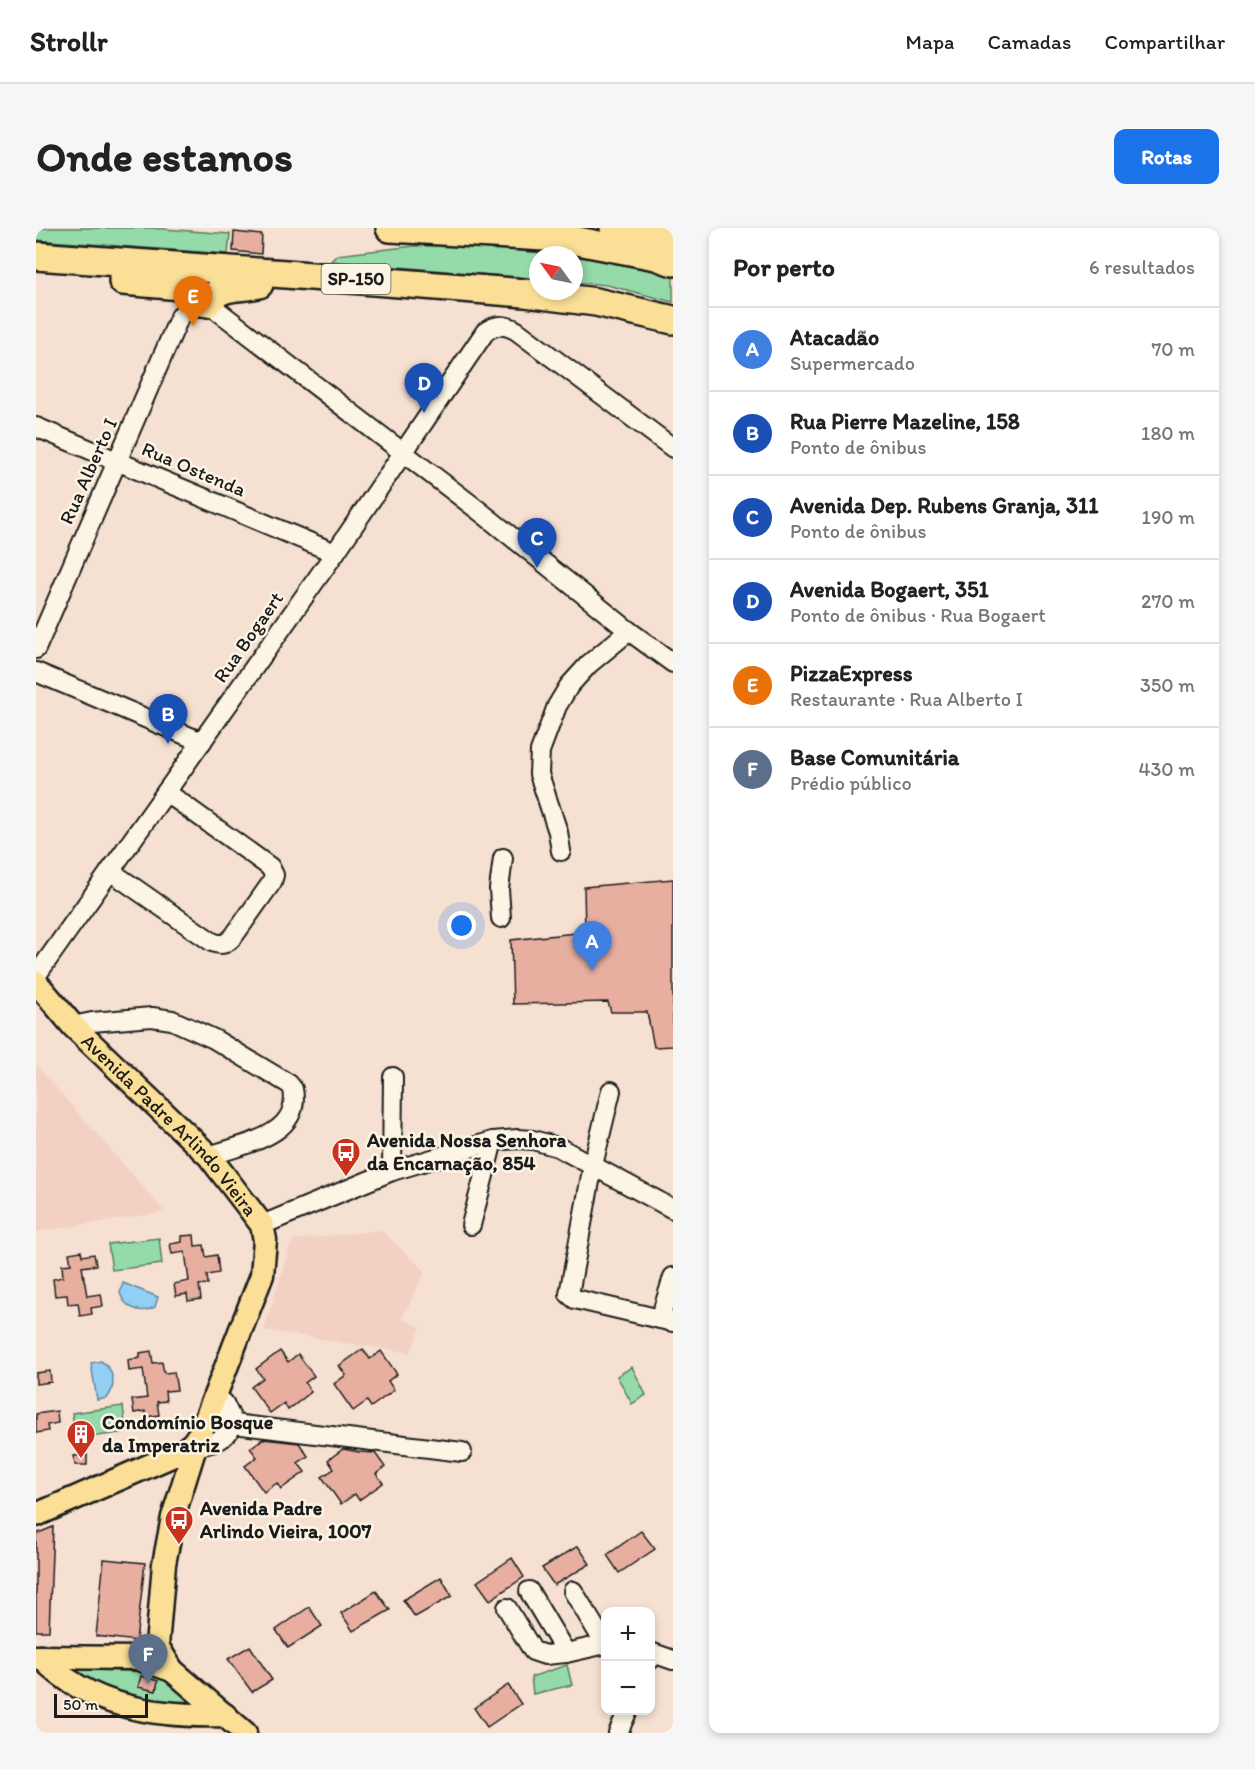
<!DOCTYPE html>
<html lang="pt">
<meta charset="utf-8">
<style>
:root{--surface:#fff;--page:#f6f6f6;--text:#222;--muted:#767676;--line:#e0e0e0;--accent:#1a73e8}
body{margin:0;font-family:Itim,sans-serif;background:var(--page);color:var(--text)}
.controls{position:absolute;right:18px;bottom:18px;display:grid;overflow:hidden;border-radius:12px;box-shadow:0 3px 9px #0003}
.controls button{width:54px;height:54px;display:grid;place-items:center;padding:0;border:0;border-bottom:2px solid var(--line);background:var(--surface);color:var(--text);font:30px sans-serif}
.compass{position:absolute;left:493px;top:18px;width:54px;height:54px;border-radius:50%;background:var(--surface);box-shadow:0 3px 9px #0003;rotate:303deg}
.scale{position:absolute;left:18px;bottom:15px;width:94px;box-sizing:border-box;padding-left:6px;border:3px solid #1c1c1c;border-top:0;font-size:16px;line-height:21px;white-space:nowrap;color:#1c1c1c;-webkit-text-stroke:4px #fcf5e5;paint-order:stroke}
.you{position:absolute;left:426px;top:698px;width:21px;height:21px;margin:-15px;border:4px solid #fff;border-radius:50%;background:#1a73e8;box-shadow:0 0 0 9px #1a73e833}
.badge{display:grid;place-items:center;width:39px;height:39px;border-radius:50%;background:var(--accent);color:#fff;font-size:20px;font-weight:700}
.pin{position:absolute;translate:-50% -50px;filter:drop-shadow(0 2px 3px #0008)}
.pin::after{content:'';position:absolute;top:32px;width:21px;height:18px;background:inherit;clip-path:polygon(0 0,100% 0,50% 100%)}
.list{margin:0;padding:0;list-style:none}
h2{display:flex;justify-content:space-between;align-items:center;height:78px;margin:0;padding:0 24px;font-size:26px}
h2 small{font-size:20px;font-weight:400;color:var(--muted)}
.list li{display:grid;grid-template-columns:39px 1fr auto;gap:18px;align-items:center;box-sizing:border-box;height:84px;padding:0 24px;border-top:2px solid var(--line)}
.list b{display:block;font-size:22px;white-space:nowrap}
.list p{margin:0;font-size:20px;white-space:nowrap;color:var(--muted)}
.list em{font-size:20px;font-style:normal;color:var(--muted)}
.map{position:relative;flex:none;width:637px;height:1505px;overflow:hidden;border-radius:12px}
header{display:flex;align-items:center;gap:36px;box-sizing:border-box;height:84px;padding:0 30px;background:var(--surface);border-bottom:2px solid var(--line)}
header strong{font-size:28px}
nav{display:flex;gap:33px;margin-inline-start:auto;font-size:21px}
.intro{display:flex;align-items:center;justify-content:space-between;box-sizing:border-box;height:144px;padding:0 36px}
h1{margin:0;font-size:42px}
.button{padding:15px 27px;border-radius:12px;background:var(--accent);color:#fff;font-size:21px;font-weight:700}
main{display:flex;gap:36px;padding:0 36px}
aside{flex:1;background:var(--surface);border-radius:12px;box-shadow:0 3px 9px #0003}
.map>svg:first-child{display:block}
</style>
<header>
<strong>Strollr</strong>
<nav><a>Mapa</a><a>Camadas</a><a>Compartilhar</a></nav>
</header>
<div class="intro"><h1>Onde estamos</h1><a class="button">Rotas</a></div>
<main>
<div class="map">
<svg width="637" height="1505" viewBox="0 0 637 1505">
<rect width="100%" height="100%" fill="#f6e0d1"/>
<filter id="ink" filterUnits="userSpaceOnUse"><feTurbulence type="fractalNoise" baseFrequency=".0167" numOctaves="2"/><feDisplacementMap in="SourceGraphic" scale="12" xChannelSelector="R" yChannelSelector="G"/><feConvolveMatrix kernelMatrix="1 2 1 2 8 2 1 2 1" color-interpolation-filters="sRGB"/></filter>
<g filter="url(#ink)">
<g fill="#f2d1c3">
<path d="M0,837L129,984L0,1004Z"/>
<path d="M345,1002L389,1043L366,1091L385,1099L374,1125L228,1102L256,1012Z"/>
</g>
<g fill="#95dba9" stroke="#587c62" stroke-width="1.5">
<path d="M0,0H114L194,6L192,26L0,12Z"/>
<path d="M408,17L533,27H502V51L295,33L301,27L378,18Z"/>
<path d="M538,28L583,33L637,47V74L571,57L538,54Z"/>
<path d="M123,1010L126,1036L76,1042L72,1016Z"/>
<path d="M596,1139L610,1167L596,1176L581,1148Z"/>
<path d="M87,1178L90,1204L40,1211L36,1185Z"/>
<path d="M531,1437L536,1457L497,1466L495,1449Z"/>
<path d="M29,1441L117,1444L126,1448L159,1476H117L50,1453Z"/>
</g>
<g fill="#93cff4" stroke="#63879e" stroke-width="1.5">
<path d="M87,1055L122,1069L119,1079C104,1087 89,1080 84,1065Z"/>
<path d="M65,1133C78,1141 81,1158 71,1170L61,1172L55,1135Z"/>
</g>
<g fill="#e8afa1" stroke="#1c1c1c" stroke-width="1.5">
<path d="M198,4L226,7L225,26L197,23Z"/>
<path d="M637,651V818L618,819L611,784H575L572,774L477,776L475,712L549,704L548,659Z"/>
<path d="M158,1007L159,1018L168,1017L170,1029L181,1027L183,1045L171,1047L172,1056L163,1057L165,1071L152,1073L151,1066L140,1068L138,1056L153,1053L149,1024L136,1026L134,1016L146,1014V1008Z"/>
<path d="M45,1023L46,1028L58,1026L60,1037L46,1039L51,1068L65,1066L67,1078L55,1080L56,1086L44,1088L42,1075L32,1076L31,1067L19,1068L17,1051L27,1049L26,1037L35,1036L33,1025Z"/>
<path d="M327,1121L334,1131L345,1123L361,1146L352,1153L358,1162L335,1179L331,1173L317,1183L298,1156L310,1147L303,1138Z"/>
<path d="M115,1123L117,1135L126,1134L128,1145L138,1144L141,1162L129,1163L130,1173L121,1174L123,1187L110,1189L109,1183L98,1185L96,1172L111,1170L107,1141L93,1143L92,1132L104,1130V1125Z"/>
<path d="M244,1123L252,1134L262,1126L278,1148L269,1155L275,1164L252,1182L248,1175L234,1185L215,1159L227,1150L220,1141Z"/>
<path d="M14,1143L15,1154L0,1156V1145Z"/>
<path d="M21,1183L22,1195L11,1197L12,1203L0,1205V1186Z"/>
<path d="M227,1211L263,1215L272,1228L262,1235L269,1244L245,1261L241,1255L228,1264L209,1238L221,1229L214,1220Z"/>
<path d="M307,1221L323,1224L339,1225L349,1239L340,1246L347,1255L323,1272L319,1266L305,1276L286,1249L298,1241L292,1232Z"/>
<path d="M51,1227V1237H39L38,1228Z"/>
<path d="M17,1299L13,1403H0V1306Z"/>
<path d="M605,1303L619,1321L583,1345L571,1327Z"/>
<path d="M542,1318L554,1336L518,1357L506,1340Z"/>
<path d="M476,1330L488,1349L454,1372L441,1354Z"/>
<path d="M68,1331L109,1335L100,1413L60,1408Z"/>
<path d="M405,1349L416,1368L379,1389L367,1372Z"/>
<path d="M340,1363L354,1382L317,1403L305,1385Z"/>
<path d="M273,1379L286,1398L252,1420L240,1402Z"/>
<path d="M214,1418L236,1452L216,1464L192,1431Z"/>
<path d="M105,1448L122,1453L120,1463L102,1459Z"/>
<path d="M472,1457L485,1476L451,1499L438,1480Z"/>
</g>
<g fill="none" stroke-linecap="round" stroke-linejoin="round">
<g stroke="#1c1c1c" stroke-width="22">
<g id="minor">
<path d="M0,199L299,325"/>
<path d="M0,421L143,90C151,78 163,70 177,79L446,285L593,403L637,435"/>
<path d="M0,444L166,514"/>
<path d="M525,623L522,604L503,546L504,523L521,478L533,458L553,436L593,403"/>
<path d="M74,643L176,714C186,718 190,716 197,709L236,654L238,647L234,639L130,564"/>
<path d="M465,690L463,661L467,630"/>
<path d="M0,748L299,325L449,104C460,96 469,96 481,103L637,220"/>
<path d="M37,798L56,794L116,789L136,792L178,811L253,856L257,861C266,908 207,916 173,928"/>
<path d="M575,863L557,937L533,1066L539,1071L637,1094"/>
<path d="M356,943L357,849"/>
<path d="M226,997L356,943L457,913L482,911L497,912L522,919L637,981"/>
<path d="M435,997L457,913"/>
<path d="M624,1091L637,1049"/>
<path d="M198,1196L426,1224"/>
<path d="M159,1219C180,1214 187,1214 198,1196L188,1175L179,1168"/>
<path d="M493,1363L530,1425L570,1416"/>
<path d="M537,1363L569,1416"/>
<path d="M471,1380L497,1423L509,1427L530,1425"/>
<path d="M614,1432L617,1425L637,1432"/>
<path d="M582,1505L592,1482"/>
</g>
</g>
<g stroke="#1c1c1c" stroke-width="27">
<g id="major">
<path id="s1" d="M0,754L37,798L173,928L226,997L229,1012L226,1047L159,1219L137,1289L128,1336L121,1418L136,1442L209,1505"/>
<path d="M0,1287L147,1223L157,1215L162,1208"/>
<path d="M0,1429L101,1430L136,1442"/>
<path d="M5,1429C53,1480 122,1489 189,1487"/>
</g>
</g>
<g stroke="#1c1c1c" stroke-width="32">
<g id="highway">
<path d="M354,0L526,10L620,28L637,34"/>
<path d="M578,0L637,12"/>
<path d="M0,28L250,46L489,65L560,74L637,92"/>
<path d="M87,53L145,58L153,61L165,74"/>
<path d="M171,75C186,55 201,61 223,56"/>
</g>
</g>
<use href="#minor" stroke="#fcf5e5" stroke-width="18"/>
<use href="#major" stroke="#fbdf96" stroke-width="22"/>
<use href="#highway" stroke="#fbdf96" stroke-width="27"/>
</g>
</g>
<defs>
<g id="bus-pin" transform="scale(1.5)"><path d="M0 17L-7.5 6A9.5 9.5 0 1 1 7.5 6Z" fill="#c8321e" stroke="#fcf5e5"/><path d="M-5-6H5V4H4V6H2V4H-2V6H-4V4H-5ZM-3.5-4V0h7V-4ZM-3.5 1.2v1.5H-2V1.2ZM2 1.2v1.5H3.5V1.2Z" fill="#fff"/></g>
<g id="building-pin" transform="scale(1.5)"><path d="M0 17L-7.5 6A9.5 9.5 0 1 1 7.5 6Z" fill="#c8321e" stroke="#fcf5e5"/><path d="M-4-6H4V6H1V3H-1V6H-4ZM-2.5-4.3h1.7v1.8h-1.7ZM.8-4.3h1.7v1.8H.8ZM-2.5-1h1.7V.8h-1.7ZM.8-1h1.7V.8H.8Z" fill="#fff"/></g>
</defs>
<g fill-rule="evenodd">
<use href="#bus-pin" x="310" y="924"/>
<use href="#building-pin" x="45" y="1206"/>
<use href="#bus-pin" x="143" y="1292"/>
</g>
<g text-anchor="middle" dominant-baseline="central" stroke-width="5" stroke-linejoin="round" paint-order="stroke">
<rect fill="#fcf5e5" stroke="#5f5d58" stroke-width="1.5" x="285.5" y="36" width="69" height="30" rx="4.5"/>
<g font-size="18" font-weight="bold" fill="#1c1c1c">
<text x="320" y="51">SP-150</text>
</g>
<g font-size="20" fill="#1c1c1c" stroke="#fcf5e5">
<text transform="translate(158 241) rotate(23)">Rua Ostenda</text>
<text transform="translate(52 243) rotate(-66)">Rua Alberto I</text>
<text transform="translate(212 409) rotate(-55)">Rua Bogaert</text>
<text stroke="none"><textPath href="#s1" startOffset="196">Avenida Padre Arlindo Vieira</textPath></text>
</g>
<g font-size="20" font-weight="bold" fill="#1c1c1c" stroke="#fcf5e5" text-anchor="start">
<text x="331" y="912">Avenida Nossa Senhora<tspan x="331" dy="23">da Encarnação, 854</tspan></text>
<text x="66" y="1194">Condomínio Bosque<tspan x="66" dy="23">da Imperatriz</tspan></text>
<text x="164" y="1280">Avenida Padre<tspan x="164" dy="23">Arlindo Vieira, 1007</tspan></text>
</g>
</g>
</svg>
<div class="controls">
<button>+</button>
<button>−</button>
</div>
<svg class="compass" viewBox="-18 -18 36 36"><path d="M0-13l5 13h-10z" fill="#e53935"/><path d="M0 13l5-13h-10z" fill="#767676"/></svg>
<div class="scale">50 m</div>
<div class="you"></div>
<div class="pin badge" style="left:556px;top:743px;background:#3f7fe0">A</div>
<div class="pin badge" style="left:132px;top:516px;background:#1a4fb4">B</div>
<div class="pin badge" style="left:501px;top:340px;background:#1a4fb4">C</div>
<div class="pin badge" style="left:388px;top:185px;background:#1a4fb4">D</div>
<div class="pin badge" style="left:157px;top:98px;background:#e8710a">E</div>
<div class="pin badge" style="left:112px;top:1456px;background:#5c6f8a">F</div>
</div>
<aside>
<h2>Por perto<small>6 resultados</small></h2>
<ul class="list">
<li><span class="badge" style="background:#3f7fe0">A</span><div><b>Atacadão</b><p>Supermercado</p></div><em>70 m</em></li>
<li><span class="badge" style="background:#1a4fb4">B</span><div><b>Rua Pierre Mazeline, 158</b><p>Ponto de ônibus</p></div><em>180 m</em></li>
<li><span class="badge" style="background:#1a4fb4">C</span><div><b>Avenida Dep. Rubens Granja, 311</b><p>Ponto de ônibus</p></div><em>190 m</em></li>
<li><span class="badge" style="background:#1a4fb4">D</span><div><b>Avenida Bogaert, 351</b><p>Ponto de ônibus · Rua Bogaert</p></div><em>270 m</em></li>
<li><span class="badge" style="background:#e8710a">E</span><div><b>PizzaExpress</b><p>Restaurante · Rua Alberto I</p></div><em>350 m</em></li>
<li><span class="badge" style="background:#5c6f8a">F</span><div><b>Base Comunitária</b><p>Prédio público</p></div><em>430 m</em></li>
</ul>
</aside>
</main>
